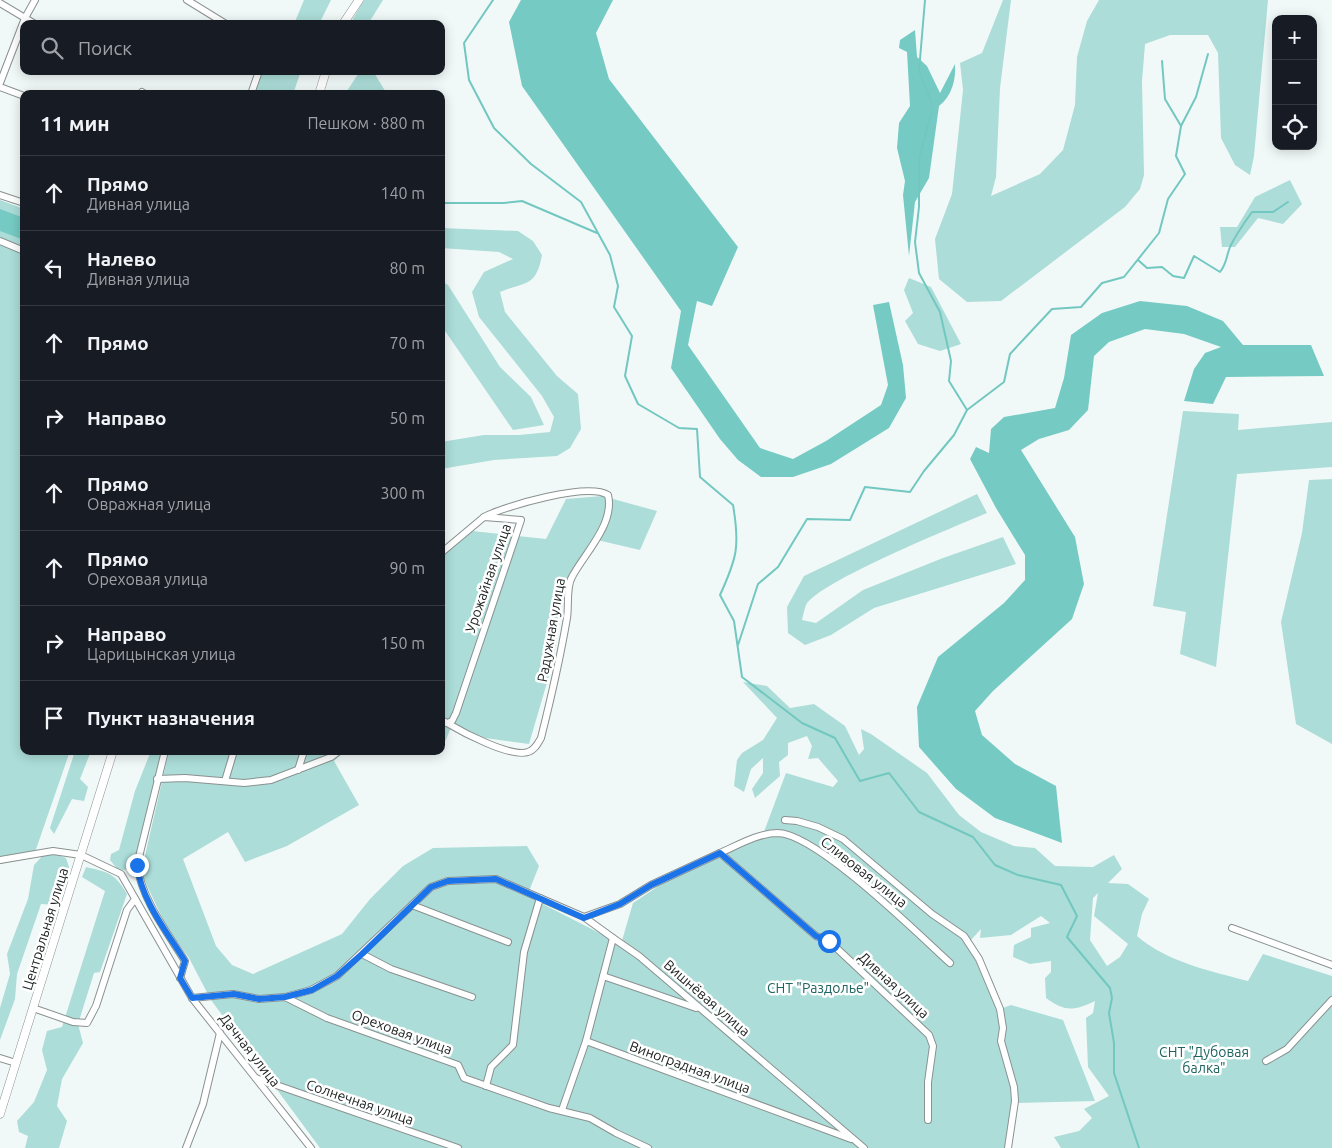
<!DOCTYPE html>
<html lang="ru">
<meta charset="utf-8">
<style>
:root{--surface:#171b24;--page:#20242c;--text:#f1f3f6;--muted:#9ea1a6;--line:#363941}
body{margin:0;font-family:Ubuntu,sans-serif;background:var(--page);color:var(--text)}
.controls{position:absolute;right:15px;top:15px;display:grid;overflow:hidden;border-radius:10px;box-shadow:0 2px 12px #0003}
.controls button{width:45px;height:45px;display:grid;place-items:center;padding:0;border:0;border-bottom:1px solid var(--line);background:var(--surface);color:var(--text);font:25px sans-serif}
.stop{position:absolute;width:15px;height:15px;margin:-11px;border:4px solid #1a73e8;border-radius:50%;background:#fff}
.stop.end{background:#1a73e8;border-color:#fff;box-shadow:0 1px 5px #0008}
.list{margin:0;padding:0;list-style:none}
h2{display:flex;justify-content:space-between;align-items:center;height:65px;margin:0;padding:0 20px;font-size:21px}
h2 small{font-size:16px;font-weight:400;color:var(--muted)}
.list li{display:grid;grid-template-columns:32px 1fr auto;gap:15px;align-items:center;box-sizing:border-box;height:75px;padding:0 20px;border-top:1px solid var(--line)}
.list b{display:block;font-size:19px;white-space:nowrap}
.list p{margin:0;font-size:16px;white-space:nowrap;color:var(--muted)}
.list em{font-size:16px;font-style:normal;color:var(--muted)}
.icon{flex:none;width:28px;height:28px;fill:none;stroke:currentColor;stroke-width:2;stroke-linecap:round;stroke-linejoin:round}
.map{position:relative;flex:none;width:1332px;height:1148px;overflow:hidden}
.search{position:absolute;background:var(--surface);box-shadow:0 2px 12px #0003;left:20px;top:20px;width:425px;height:55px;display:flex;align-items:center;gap:12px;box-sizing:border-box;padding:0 18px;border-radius:10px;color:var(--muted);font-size:19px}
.panel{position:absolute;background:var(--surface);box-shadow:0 2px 12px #0003;left:20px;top:90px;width:425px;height:665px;border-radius:10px}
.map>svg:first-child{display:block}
</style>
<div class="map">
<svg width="1332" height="1148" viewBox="0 0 1332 1148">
<rect width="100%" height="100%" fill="#f1f9f8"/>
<g fill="#acddd8" fill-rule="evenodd">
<path d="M304,0H331L319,24H294Z"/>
<path d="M364,0H383L368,24H350Z"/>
<path d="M1003,0H1011L1000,88L996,177L991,196L1040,174L1063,150L1075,105L1077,57L1087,21L1099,0H1268L1254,156L1250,175L1235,165L1221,138L1218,53L1208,35H1170L1145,44L1142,81L1144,175L1140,189L1125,207L1001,301L967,302L939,279L935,239L952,194L963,90L960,63L982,53Z"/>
<path d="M262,71H301L293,94H255Z"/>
<path d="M360,71H373L387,94H345Z"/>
<path d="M1290,180L1302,204L1283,224L1258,218L1235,247H1222L1220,227H1237L1255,197Z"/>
<path d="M0,200L24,209V751H70L33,858L0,864Z"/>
<path d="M441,228L518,231L533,241L542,255C536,287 527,281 500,292L505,312L557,376L578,394L581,429L570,448L557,456L494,460L441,469V442L484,435H519L550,432L554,417L542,396L479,317L472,292L484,272L513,259L499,252L441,248Z"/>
<path d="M909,278L931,287L961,344L940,351L918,344L905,321L913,313L904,290Z"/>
<path d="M441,281L448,285L500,367L531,397L544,425L513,430L441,325Z"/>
<path d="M1183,411L1239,414L1238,430L1332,422V467L1237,474L1216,667L1180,654L1186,612L1153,606Z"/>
<path d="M1332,479V744L1296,724L1281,622L1302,533L1309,480Z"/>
<path d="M977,494L987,513C956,526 818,582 806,605C804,610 803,616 802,620L816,623L863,590L943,558L1003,537L1016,564L874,608L831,635L805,645L788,633L787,607L804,576Z"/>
<path d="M602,496L657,511L640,550L593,539L572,569L565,589L553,662L529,744L485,738L453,723L441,751V559C446,547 462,541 472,531L546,539L566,499Z"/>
<path d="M743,682L767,686L790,708L814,704L845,726L859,755L864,749L861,729L871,734L927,773L959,815L981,832L1014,846L1035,848L1055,866L1093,867L1114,855L1122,869L1108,883L1128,884L1149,899L1142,914L1137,936C1167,962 1210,971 1248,981L1263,954L1332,976V1148H1061L1054,1137L1079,1131L1092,1118L1084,1109L1109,1096L1088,1067L1086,1018L1093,1013L1095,1001C1074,1011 1065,1012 1046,998L1045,978L1051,972V961L1030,964L1013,957L1014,945L1031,937V928L1050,923L1041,916L1011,935L980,938L981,929L971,940L993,982L1003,1008L1011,1005L1063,1020L1095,1101L1013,1103L1006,1148H320L211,1000L189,958L167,928L141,873L169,751H345L334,761L359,805L287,846L245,862L228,832L183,859L216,946L232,965L253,974L342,934L370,899L403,866L433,848L527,846L539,866L527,896L621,944L633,903L666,881L762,837L786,773L833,787L838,781L818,758L808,759L812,746L807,736L788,743V755L779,762L780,776L755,798L752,789L763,773V758L751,769L744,792L734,786L737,760L742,753L763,740L777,718ZM1098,893L1094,916L1128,944L1120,957L1107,966L1090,940L1093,898Z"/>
<path d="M75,751H91L80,779L88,787L84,801L72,799L54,834L50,828Z"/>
<path d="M151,751H165L139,852L134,868L119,871L110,860L111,854L119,850L135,791Z"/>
<path d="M50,852L66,858L69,867L58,905L41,904L17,974L15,999L0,1040V1008L10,974L7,954L28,899L34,865L45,853Z"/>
<path d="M86,867C108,872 115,873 127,894L100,972L94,973L78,1024L83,1043L62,1079L57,1106L67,1121L59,1148H25L28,1136L19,1132L17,1121L34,1102L47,1070L42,1050L47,1031L62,1027L105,891L82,877Z"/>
</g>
<g fill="#75cbc3">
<path d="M521,0H613L596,33L609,79L738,247L712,306L697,301L688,345L760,448L793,459L826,441L881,405L888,385L873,305L889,302L903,365L906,398L889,428L831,464L793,477H761L738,460L720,439L671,368L681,311L522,86L509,22Z"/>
<path d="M915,30L917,57L927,66L940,93L955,64C956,80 952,96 939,106L929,178L915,202L909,256L903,195L905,181L897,148L899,123L910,106L907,52L899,48L900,40Z"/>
<path d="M0,209L24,218V240L0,231Z"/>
<path d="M1140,301L1187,306L1223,321L1243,345H1311L1324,376L1226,377L1213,404L1184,401L1194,369L1205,353L1221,347L1184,334L1145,329L1109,342L1094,356L1088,410L1069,430L1039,439L1021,450L1075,537L1084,584L1072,619L993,691L975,711L982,735L1015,764L1056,786L1062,843L995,818L956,789L919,747L917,707L938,657L1004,603L1025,580V555L996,508L970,459L976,447L989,453L991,429L1004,417L1055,408L1064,378L1071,335L1102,313Z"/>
</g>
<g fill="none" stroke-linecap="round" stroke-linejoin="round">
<g stroke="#72c8c0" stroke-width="2">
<path d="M493,0L464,43L469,80L494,128L531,164L581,202L610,255L618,286L614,307L632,336L625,376L638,404L679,428L697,429L700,477L733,505C740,546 737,558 720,595L734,621L742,677L802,723L835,738L860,781L889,773L919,812L973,837L995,865L1018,875L1061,885L1077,916L1067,937L1110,988L1112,998L1109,1013L1114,1043V1073L1139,1148"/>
<path d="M1181,126L1196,97L1208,54"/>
<path d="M441,203H504L522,201L597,233"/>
<path d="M1138,260L1147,268L1162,267L1173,276L1184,278L1194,256L1220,272C1227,263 1226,257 1230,247C1236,234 1244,223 1252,212H1273L1288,202"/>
<path d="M967,410L1004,382L1010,354L1052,309L1081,307L1102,283L1124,277L1159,233L1168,199L1185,174L1176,156L1181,126L1165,99L1162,61"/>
<path d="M738,645L758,584L778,567L807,519L850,520L865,487L910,492L924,471L954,435L967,410L949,381L951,361L940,312L919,273L915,242L919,207V158L933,107L919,71L925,0"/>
</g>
<g stroke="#8a9190" stroke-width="8">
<g id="minor">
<path d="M187,0L226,24"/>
<path d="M0,3L35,24"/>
<path d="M0,83L25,18L35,0"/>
<path d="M0,87L24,96"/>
<path d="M142,92L145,94"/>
<path d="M251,94L259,71"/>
<path d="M0,195L24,203"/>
<path d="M0,241L24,251"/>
<path d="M441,553L484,517L521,520L456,713L452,721L447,723L441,720"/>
<path d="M447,723C462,732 511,758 528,752C535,750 538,743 541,738C551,698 560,659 567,618C569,606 566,587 572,577C584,554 615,524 608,495C588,482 505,506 484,517"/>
<path d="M165,751L137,865C142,900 167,932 185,961L180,978"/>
<path d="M298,770L304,751"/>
<path d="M157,779L185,778L244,783L271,780L331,757L339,751"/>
<path d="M225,781L234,751"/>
<path d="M785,820L797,821L818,827L843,839L932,914L964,936L979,959L1000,1009L1003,1028L1001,1041L1014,1087L1015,1101L1008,1148"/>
<path d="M720,853C738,845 758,833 778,833C817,834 918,934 950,963"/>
<path d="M0,860L53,851L81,855L121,874L192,998L311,1148"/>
<path d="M412,905L508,942"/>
<path d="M584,917L620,904L651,885L720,853L816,936L829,941L929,1035L933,1046L928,1082V1120"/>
<path d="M1232,928L1332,965"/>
<path d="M362,954L391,969L472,997"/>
<path d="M603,976L696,1008"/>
<path d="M285,997L311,990L337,976L431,887L448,881L496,879L584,917L613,938"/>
<path d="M192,998L233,994L259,999L285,997L327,1018L458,1065L464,1078L549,1108L590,1118L616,1133L648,1148"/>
<path d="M33,1008L73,1022L87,1023L96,1006L127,910L135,899"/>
<path d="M586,1041L613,938L639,956L864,1148"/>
<path d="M0,1058L16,1063"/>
<path d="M1266,1061L1287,1049L1332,1000"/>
<path d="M256,1078L458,1148"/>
<path d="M486,1086L491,1067L513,1045L524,952L540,898"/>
<path d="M562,1110L586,1041L851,1139"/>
<path d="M186,1148L203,1104L220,1033"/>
</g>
</g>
<g stroke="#8a9190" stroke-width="9">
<g id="tertiary">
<path d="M343,24L359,0"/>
<path d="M319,94L326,71"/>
<path d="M0,1114L113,751"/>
</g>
</g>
<use href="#minor" stroke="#fff" stroke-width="6"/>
<use href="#tertiary" stroke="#fff" stroke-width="8"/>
</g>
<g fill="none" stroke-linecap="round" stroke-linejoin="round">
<path stroke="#1a73e8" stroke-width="6" d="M137,865C141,900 167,932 185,961L180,978L192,998L234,994L259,999L285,997L312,990L337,976L362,954L431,887L448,881L496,879L584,918L620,904L651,885L720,853L816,936L829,941"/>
</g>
<g text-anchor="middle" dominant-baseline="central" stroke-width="5" stroke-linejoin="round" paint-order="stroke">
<g font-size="14" fill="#212424" stroke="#fff">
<text transform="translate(488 578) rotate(-71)">Урожайная улица</text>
<text transform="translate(551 630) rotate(-80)">Радужная улица</text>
<text transform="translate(864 872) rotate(38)">Сливовая улица</text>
<text transform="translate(45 929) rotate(-73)">Центральная улица</text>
<text transform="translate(894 985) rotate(43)">Дивная улица</text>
<text transform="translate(707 998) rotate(41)">Вишнёвая улица</text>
<text transform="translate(402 1032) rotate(20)">Ореховая улица</text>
<text transform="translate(250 1050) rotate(52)">Дачная улица</text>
<text transform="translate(690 1067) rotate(20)">Виноградная улица</text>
<text transform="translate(360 1102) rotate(19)">Солнечная улица</text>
</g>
<g font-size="14" fill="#1e645f" stroke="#fff">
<text x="818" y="988">СНТ "Раздолье"</text>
<text x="1204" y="1052">СНТ "Дубовая<tspan x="1204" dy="16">балка"</tspan></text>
</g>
</g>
</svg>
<div class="controls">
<button>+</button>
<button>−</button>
<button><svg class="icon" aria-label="locate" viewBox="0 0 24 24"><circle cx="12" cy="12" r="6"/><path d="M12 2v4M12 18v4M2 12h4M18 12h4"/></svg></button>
</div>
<div class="stop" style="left:829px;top:941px"></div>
<div class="stop end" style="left:137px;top:865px"></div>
<div class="search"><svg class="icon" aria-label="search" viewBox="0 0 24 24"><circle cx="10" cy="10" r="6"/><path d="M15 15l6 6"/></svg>Поиск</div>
<section class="panel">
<h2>11 мин<small>Пешком · 880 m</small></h2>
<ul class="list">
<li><svg class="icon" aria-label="ahead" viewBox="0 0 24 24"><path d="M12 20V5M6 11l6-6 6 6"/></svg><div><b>Прямо</b><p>Дивная улица</p></div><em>140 m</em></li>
<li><svg class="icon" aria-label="left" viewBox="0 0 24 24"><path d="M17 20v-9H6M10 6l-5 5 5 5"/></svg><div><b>Налево</b><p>Дивная улица</p></div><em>80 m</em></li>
<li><svg class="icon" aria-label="ahead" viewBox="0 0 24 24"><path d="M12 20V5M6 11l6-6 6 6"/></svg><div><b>Прямо</b></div><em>70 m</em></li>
<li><svg class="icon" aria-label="right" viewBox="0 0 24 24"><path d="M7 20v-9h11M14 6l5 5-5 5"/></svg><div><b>Направо</b></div><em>50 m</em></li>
<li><svg class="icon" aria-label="ahead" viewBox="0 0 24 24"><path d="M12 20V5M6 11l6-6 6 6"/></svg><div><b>Прямо</b><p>Овражная улица</p></div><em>300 m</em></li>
<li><svg class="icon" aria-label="ahead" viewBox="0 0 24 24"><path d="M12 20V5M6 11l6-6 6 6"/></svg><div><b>Прямо</b><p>Ореховая улица</p></div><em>90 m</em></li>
<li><svg class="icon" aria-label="right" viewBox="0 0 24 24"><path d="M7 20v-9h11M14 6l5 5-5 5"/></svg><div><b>Направо</b><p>Царицынская улица</p></div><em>150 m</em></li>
<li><svg class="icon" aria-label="arrive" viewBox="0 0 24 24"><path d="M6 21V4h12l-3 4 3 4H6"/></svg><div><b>Пункт назначения</b></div></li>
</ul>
</section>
</div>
